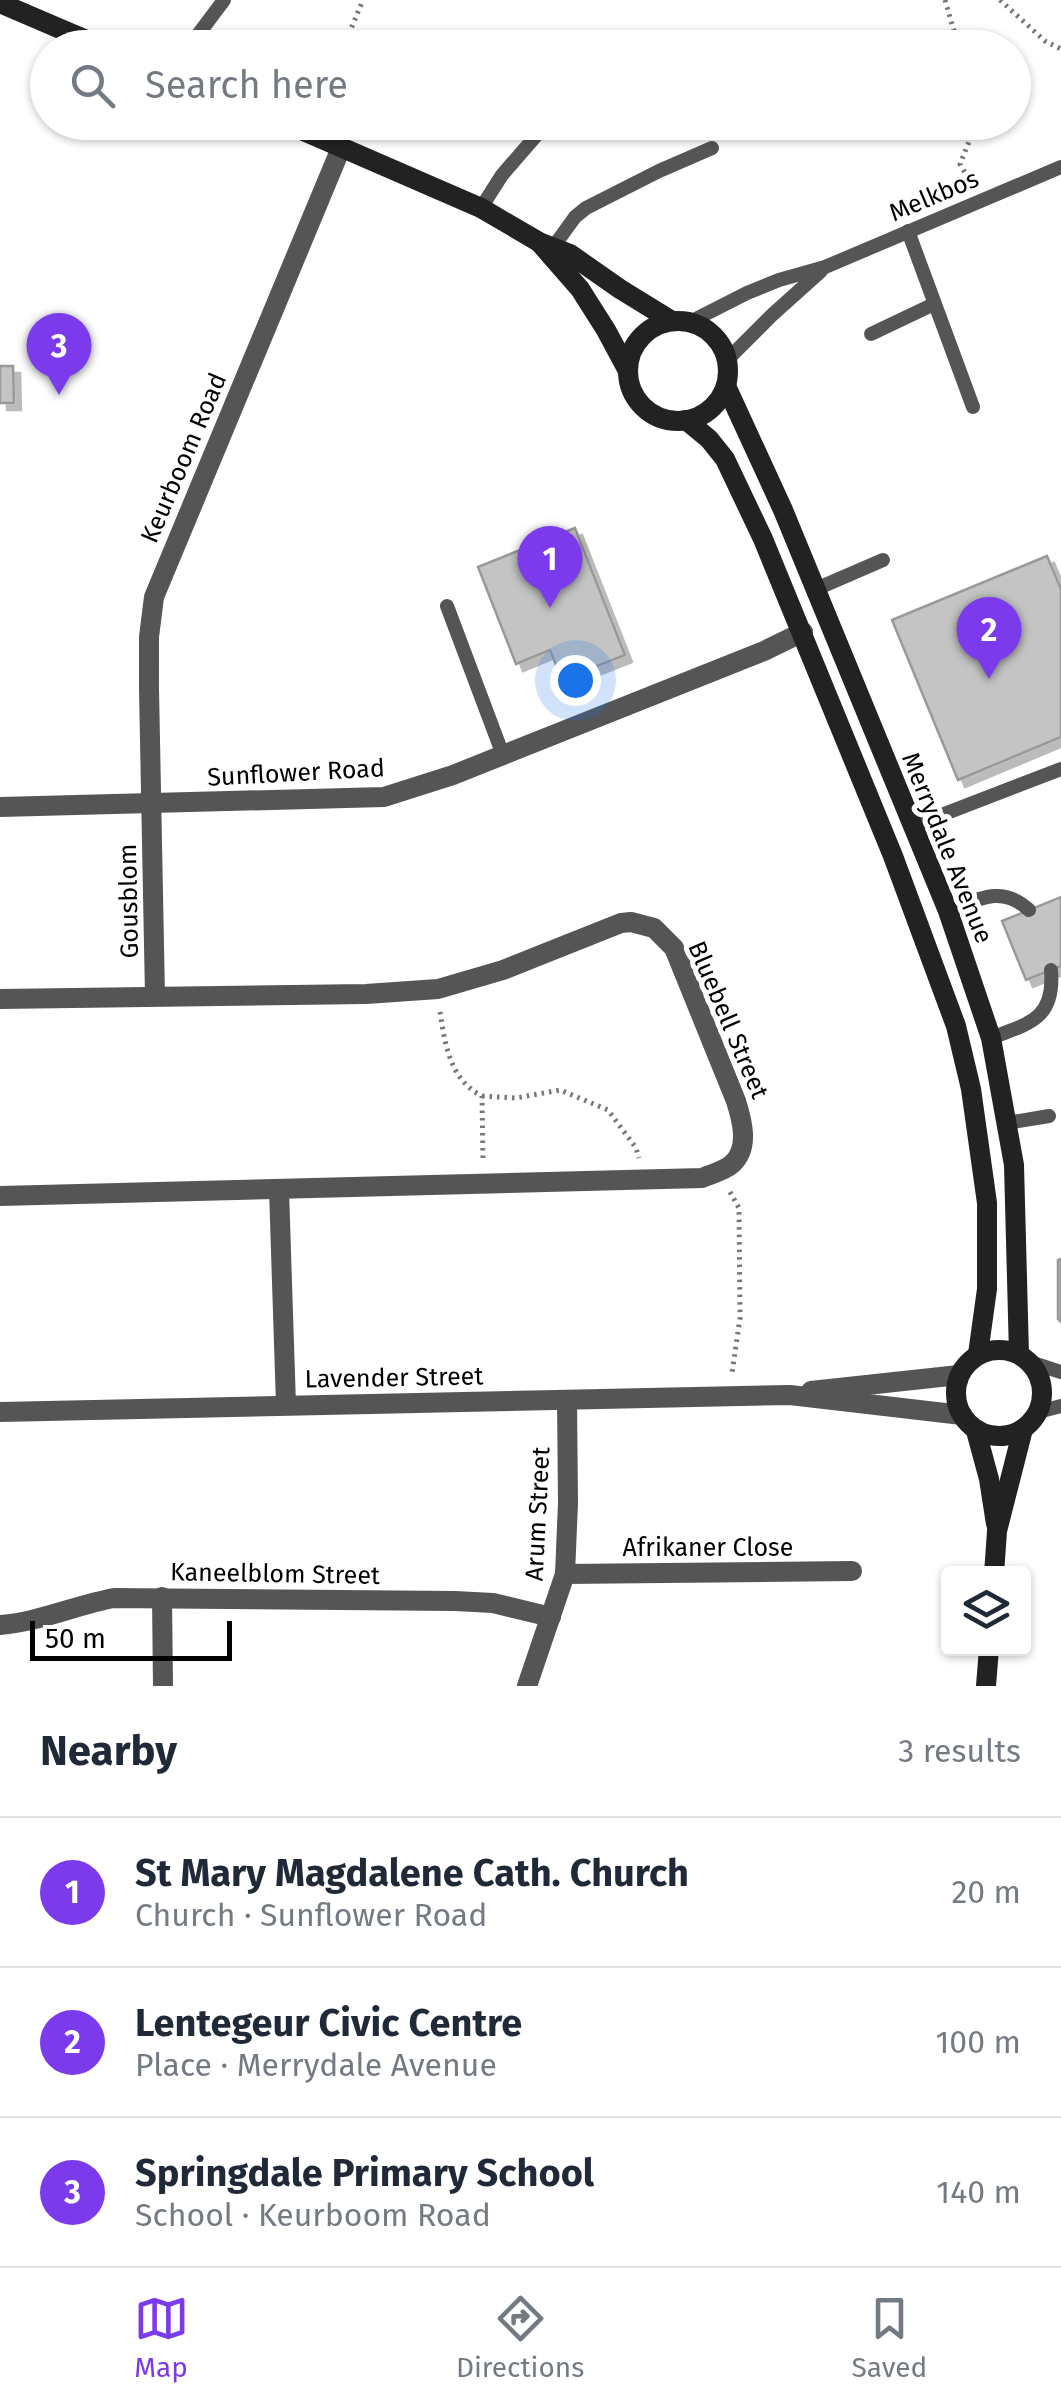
<!DOCTYPE html>
<meta charset="utf-8">
<style>
:root{--surface:#fff;--page:#f2f2f3;--text:#1f2937;--muted:#747a83;--line:#e0e1e3;--accent:#7c3aed}
body{margin:0;font-family:"Fira Sans",sans-serif;background:var(--page);color:var(--text)}
.controls{position:absolute;right:30px;bottom:30px;display:grid;overflow:hidden;border-radius:10px;box-shadow:0 2px 8px #0004}
.controls button{width:90px;height:90px;display:grid;place-items:center;padding:0;border:0;border-bottom:2px solid var(--line);background:var(--surface);color:var(--text);font:50px sans-serif}
.scale{position:absolute;left:30px;bottom:25px;width:202px;box-sizing:border-box;padding-left:10px;border:5px solid #000;border-top:0;font-size:28px;line-height:35px;white-space:nowrap;color:#000;-webkit-text-stroke:8px #fff;paint-order:stroke}
.you{position:absolute;left:575px;top:680px;width:35px;height:35px;margin:-25px;border:8px solid #fff;border-radius:50%;background:#1a73e8;box-shadow:0 0 0 15px #1a73e833}
.badge{display:grid;place-items:center;width:65px;height:65px;border-radius:50%;background:var(--accent);color:#fff;font-size:32px;font-weight:700}
.pin{position:absolute;translate:-50% -82px;filter:drop-shadow(0 2px 5px #0008)}
.pin::after{content:'';position:absolute;top:52px;width:35px;height:30px;background:inherit;clip-path:polygon(0 0,100% 0,50% 100%)}
.list{margin:0;padding:0;list-style:none}
h2{display:flex;justify-content:space-between;align-items:center;height:130px;margin:0;padding:0 40px;font-size:42px}
h2 small{font-size:32px;font-weight:400;color:var(--muted)}
.list li{display:grid;grid-template-columns:65px 1fr auto;gap:30px;align-items:center;box-sizing:border-box;height:150px;padding:0 40px;border-top:2px solid var(--line)}
.list b{display:block;font-size:38px;white-space:nowrap}
.list p{margin:0;font-size:32px;white-space:nowrap;color:var(--muted)}
.list em{font-size:32px;font-style:normal;color:var(--muted)}
.icon{flex:none;width:55px;height:55px;fill:none;stroke:currentColor;stroke-width:2;stroke-linecap:round;stroke-linejoin:round}
.map{position:relative;flex:none;width:1061px;height:1686px;overflow:hidden}
.search{position:absolute;background:var(--surface);box-shadow:0 2px 8px #0004;left:30px;right:30px;top:30px;height:110px;display:flex;align-items:center;gap:25px;box-sizing:border-box;padding:0 35px;border-radius:55px;color:var(--muted);font-size:38px}
.sheet{height:580px;background:var(--surface)}
nav{display:flex;justify-content:space-around;align-items:center;box-sizing:border-box;height:140px;border-top:2px solid var(--line);background:var(--surface);font-size:28px;color:var(--muted)}
nav a{display:grid;justify-items:center;gap:5px}
nav .on{color:var(--accent)}
.map>svg:first-child{display:block}
</style>
<div class="map">
<svg width="1061" height="1686" viewBox="0 0 1061 1686">
<defs>
<filter id="shadow"><feDropShadow dx="7" dy="7" stdDeviation="0" flood-color="#0004"/></filter>
</defs>
<rect width="100%" height="100%" fill="#fff"/>
<g fill="#c4c4c4" stroke="#999" stroke-width="2.5" filter="url(#shadow)">
<path d="M0,366H13L14,403H0Z"/>
<path d="M575,528L625,655L562,680L550,650L516,664L478,567Z"/>
<path d="M1047,556L1061,589V737L958,780L892,620Z"/>
<path d="M1061,897V966L1026,980L1002,921Z"/>
<path d="M1061,1259V1322L1058,1319V1260Z"/>
</g>
<g fill="none" stroke-linecap="round" stroke-linejoin="round">
<g stroke="#777" stroke-width="5" stroke-dasharray="2.5 5" stroke-linecap="butt">
<path d="M945,0L959,48"/>
<path d="M1000,0L1045,41L1061,49"/>
<path d="M343,48L363,0"/>
<path d="M972,185L960,164L977,122"/>
<path d="M440,1012C445,1044 450,1080 482,1096L483,1162"/>
<path d="M482,1096L516,1098L560,1090L608,1110L636,1148L639,1158"/>
<path d="M730,1192L739,1208L740,1318L732,1373"/>
</g>
<g stroke="#555" stroke-width="14">
<path d="M188,48L224,0"/>
<path d="M481,208L502,175L548,122"/>
<path d="M908,231L973,407"/>
<path d="M554,246L575,217L586,208L659,171L712,148"/>
<path d="M690,322L747,293L779,280L825,267L1061,167"/>
<path d="M871,334L934,304"/>
<path d="M728,359L772,315L821,271"/>
<path d="M816,589L883,560"/>
<path d="M447,606L503,755"/>
<path d="M913,826L1061,769"/>
<path d="M948,911C978,900 1001,884 1029,910"/>
<path d="M991,1038C1031,1023 1055,1018 1051,970"/>
<path d="M1007,1123L1049,1116"/>
<path d="M1030,1362L1061,1372"/>
<path d="M1038,1412L1061,1406"/>
</g>
<g stroke="#555" stroke-width="20">
<path d="M0,807L384,797L453,775L764,651L803,632"/>
<path d="M155,996L149,689V637L154,597L341,148"/>
<path d="M0,999L366,994L438,989L503,970L621,923L631,922L654,928L674,948L736,1101C742,1120 750,1148 732,1164C724,1171 711,1174 702,1178L0,1196"/>
<path d="M279,1190L286,1405"/>
<path d="M811,1391L959,1375"/>
<path d="M0,1412L790,1395L962,1415"/>
<path d="M565,1574L852,1571"/>
<path d="M162,1597L163,1686"/>
<path d="M0,1625C39,1622 76,1605 114,1598L455,1601L493,1603L551,1617"/>
<path d="M527,1686L565,1574L568,1503L567,1400"/>
</g>
<g stroke="#222" stroke-width="20">
<path d="M0,3L105,48"/>
<path d="M283,122L481,208L539,242L570,254L620,289L672,321"/>
<path d="M539,242L580,289L606,330L628,371"/>
<circle cx="678" cy="371" r="50"/>
<path d="M726,386L783,510L913,826L948,911L991,1038L1014,1165L1019,1354"/>
<path d="M686,420L709,439L725,459L763,539L893,856L956,1026L971,1089L987,1203V1289L978,1354"/>
<circle cx="999" cy="1393" r="43"/>
<path d="M976,1431L989,1479L996,1524"/>
<path d="M994,1574L997,1531L1023,1429"/>
<path d="M986,1686L989,1648"/>
</g>
</g>
<g text-anchor="middle" dominant-baseline="central" stroke-width="10" stroke-linejoin="round" paint-order="stroke">
<g font-size="25" fill="#000" stroke="#fff">
<text transform="translate(934 196) rotate(-23)">Melkbos</text>
<text transform="translate(184 458) rotate(-67)">Keurboom Road</text>
<text transform="translate(296 773) rotate(-3)">Sunflower Road</text>
<text transform="translate(947 848) rotate(68)">Merrydale Avenue</text>
<text transform="translate(129 901) rotate(-91)">Gousblom</text>
<text transform="translate(728 1020) rotate(67)">Bluebell Street</text>
<text transform="translate(394 1378) rotate(-1)">Lavender Street</text>
<text transform="translate(538 1514) rotate(-87)">Arum Street</text>
<text x="708" y="1548">Afrikaner Close</text>
<text transform="translate(275 1574) rotate(1)">Kaneelblom Street</text>
</g>
</g>
</svg>
<div class="controls">
<button><svg class="icon" aria-label="layers" viewBox="0 0 24 24"><path d="M12 4l9 5-9 5-9-5zM3 14l9 5 9-5"/></svg></button>
</div>
<div class="scale">50 m</div>
<div class="you"></div>
<div class="pin badge" style="left:550px;top:608px">1</div>
<div class="pin badge" style="left:989px;top:679px">2</div>
<div class="pin badge" style="left:59px;top:395px">3</div>
<div class="search"><svg class="icon" aria-label="search" viewBox="0 0 24 24"><circle cx="10" cy="10" r="6"/><path d="M15 15l6 6"/></svg>Search here</div>
</div>
<section class="sheet">
<h2>Nearby<small>3 results</small></h2>
<ul class="list">
<li><span class="badge">1</span><div><b>St Mary Magdalene Cath. Church</b><p>Church · Sunflower Road</p></div><em>20 m</em></li>
<li><span class="badge">2</span><div><b>Lentegeur Civic Centre</b><p>Place · Merrydale Avenue</p></div><em>100 m</em></li>
<li><span class="badge">3</span><div><b>Springdale Primary School</b><p>School · Keurboom Road</p></div><em>140 m</em></li>
</ul>
</section>
<nav>
<a class="on"><svg class="icon" aria-label="map" viewBox="0 0 24 24"><path d="M3 6l6-2 6 2 6-2v14l-6 2-6-2-6 2zM9 4v14M15 6v14"/></svg>Map</a>
<a><svg class="icon" aria-label="directions" viewBox="0 0 24 24"><path d="M12 3l9 9-9 9-9-9zM9 14v-3h6M13 9l2 2-2 2"/></svg>Directions</a>
<a><svg class="icon" aria-label="saved" viewBox="0 0 24 24"><path d="M7 4h10v16l-5-4-5 4z"/></svg>Saved</a>
</nav>
